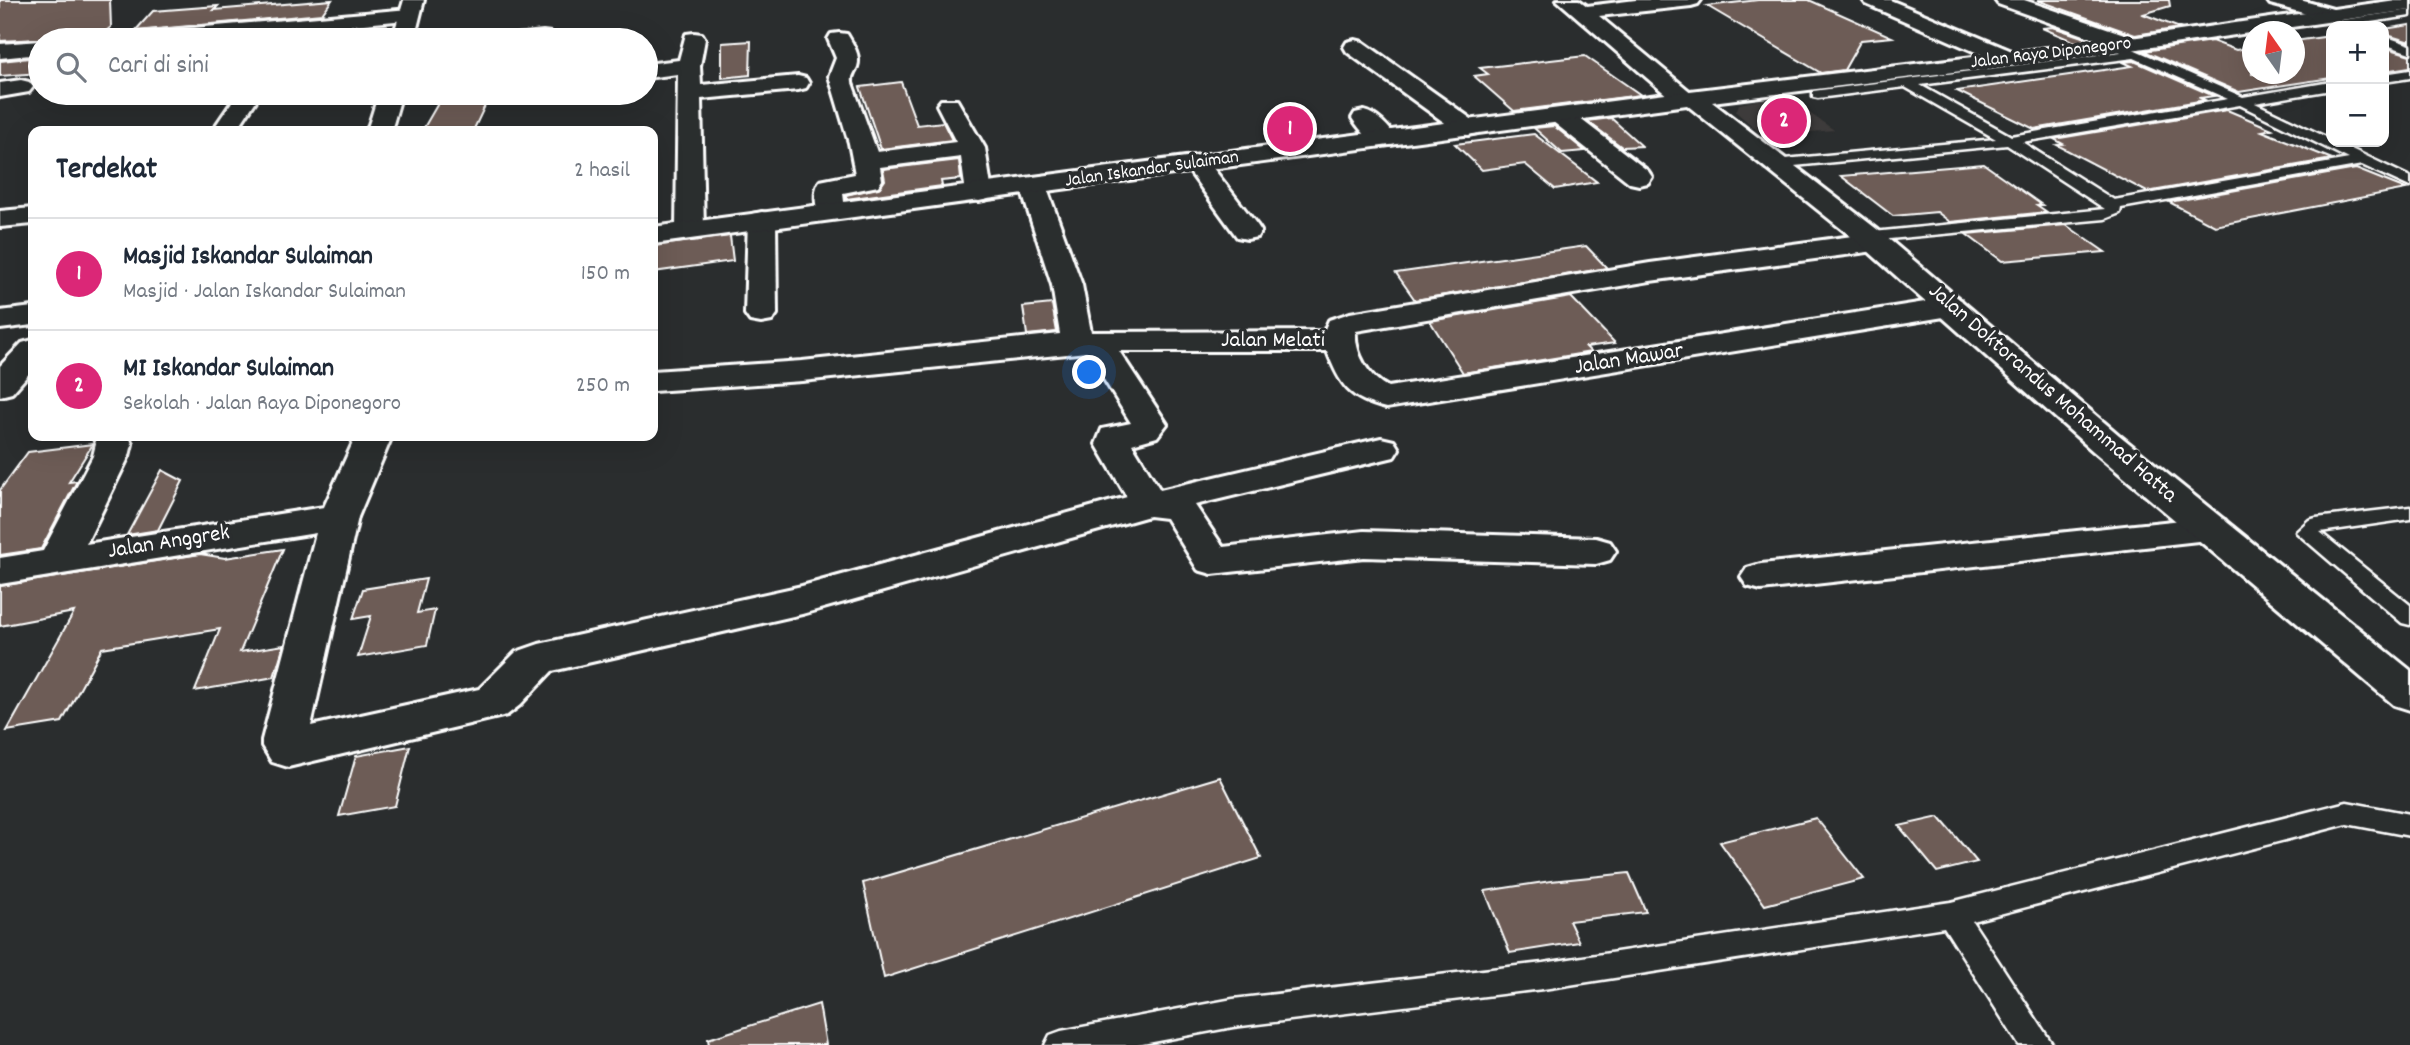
<!DOCTYPE html>
<html lang="id">
<meta charset="utf-8">
<style>
:root{--surface:#fff;--page:#f6f6f7;--text:#1f2937;--muted:#747a83;--line:#e0e1e3;--accent:#db2777}
body{margin:0;font-family:Dekko,sans-serif;background:var(--page);color:var(--text)}
.controls{position:absolute;right:21px;top:21px;display:grid;overflow:hidden;border-radius:14px;box-shadow:0 7px 28px #0002}
.controls button{width:63px;height:63px;display:grid;place-items:center;padding:0;border:0;border-bottom:2px solid var(--line);background:var(--surface);color:var(--text);font:35px sans-serif}
.compass{position:absolute;left:2242px;top:21px;width:63px;height:63px;border-radius:50%;background:var(--surface);box-shadow:0 7px 28px #0002;rotate:346deg}
.you{position:absolute;left:1090px;top:373px;width:24px;height:24px;margin:-18px;border:5px solid #fff;border-radius:50%;background:#1a73e8;box-shadow:0 0 0 10px #1a73e833}
.badge{display:grid;place-items:center;width:46px;height:46px;border-radius:50%;background:var(--accent);color:#fff;font-size:23px;font-weight:700}
.pin{position:absolute;translate:-50% -50%;border:4px solid #fff;box-shadow:0 2px 7px #0006}
.list{margin:0;padding:0;list-style:none}
h2{display:flex;justify-content:space-between;align-items:center;height:91px;margin:0;padding:0 28px;font-size:30px}
h2 small{font-size:23px;font-weight:400;color:var(--muted)}
.list li{display:grid;grid-template-columns:46px 1fr auto;gap:21px;align-items:center;box-sizing:border-box;height:112px;padding:0 28px;border-top:2px solid var(--line)}
.list b{display:block;font-size:26px;white-space:nowrap}
.list p{margin:0;font-size:23px;white-space:nowrap;color:var(--muted)}
.list em{font-size:23px;font-style:normal;color:var(--muted)}
.icon{flex:none;width:38px;height:38px;fill:none;stroke:currentColor;stroke-width:2;stroke-linecap:round;stroke-linejoin:round}
.map{position:relative;flex:none;width:2410px;height:1045px;overflow:hidden}
.search{position:absolute;background:var(--surface);box-shadow:0 7px 28px #0002;left:28px;top:28px;width:630px;height:77px;display:flex;align-items:center;gap:18px;box-sizing:border-box;padding:0 24px;border-radius:38px;color:var(--muted);font-size:26px}
.panel{position:absolute;background:var(--surface);box-shadow:0 7px 28px #0002;left:28px;top:126px;width:630px;height:315px;border-radius:14px}
.map>svg:first-child{display:block}
</style>
<div class="map">
<svg width="2410" height="1045" viewBox="0 0 2410 1045">
<rect width="100%" height="100%" fill="#2a2d2e"/>
<filter id="ink" filterUnits="userSpaceOnUse"><feTurbulence type="fractalNoise" baseFrequency=".0143" numOctaves="2"/><feDisplacementMap in="SourceGraphic" scale="14" xChannelSelector="R" yChannelSelector="G"/><feConvolveMatrix kernelMatrix="1 2 1 2 8 2 1 2 1" color-interpolation-filters="sRGB"/></filter>
<g filter="url(#ink)">
<path fill="#3e3b3a" d="M1783,95L1834,130L1764,136L1736,112L1739,104Z"/>
<g fill="#6d5c56" stroke="#fff" stroke-width="2">
<path d="M0,0H110L111,27L100,36L0,41Z"/>
<path d="M332,0L322,14L135,31L153,11L218,6L214,10Z"/>
<path d="M1758,0H1809L1892,37L1861,40L1844,70L1821,73L1707,6Z"/>
<path d="M2037,0H2169L2170,6L2143,14L2180,28L2135,35Z"/>
<path d="M2410,25V42L2384,34V29Z"/>
<path d="M2053,27L2091,40L2075,42L2042,28Z"/>
<path d="M309,32L302,40H221Z"/>
<path d="M2331,36V78L2239,92L2144,51L2212,41L2236,50L2252,47V74H2294V41Z"/>
<path d="M751,41L750,75L722,78V43Z"/>
<path d="M2384,47L2410,55V67L2384,71Z"/>
<path d="M1585,56L1641,95L1514,111L1474,76L1488,74L1480,68Z"/>
<path d="M40,57V73L0,76V61Z"/>
<path d="M2134,61L2214,96L2200,98L2205,100L2034,129L1957,91L2132,66L2123,62Z"/>
<path d="M901,82L917,125L943,122L952,140L881,149L860,87Z"/>
<path d="M444,93H491L473,131H422Z"/>
<path d="M2227,110L2272,129L2262,131L2332,159L2147,192L2057,145L2063,144L2054,139Z"/>
<path d="M1611,118L1642,146L1622,147L1587,121Z"/>
<path d="M1554,126L1585,151L1562,153L1534,128Z"/>
<path d="M1534,134L1597,182L1555,189L1525,164L1482,170L1455,144Z"/>
<path d="M959,160L961,179L941,181L942,186L846,199V195L880,187L885,180L883,169Z"/>
<path d="M1984,164L2042,205H2037L2047,212L1950,222L1937,212L1893,216L1841,176Z"/>
<path d="M2356,169L2406,189L2215,226L2169,202Z"/>
<path d="M2066,225L2105,252L2002,261L1966,234Z"/>
<path d="M730,236L733,261L653,272V246Z"/>
<path d="M1586,246L1607,268L1415,300L1396,273Z"/>
<path d="M1571,297L1615,343L1586,347L1591,352L1463,373L1430,321Z"/>
<path d="M1052,304L1057,332L1027,335L1023,307Z"/>
<path d="M93,444L69,482L77,481L41,549L0,555V490L28,452Z"/>
<path d="M162,470L183,481L158,530L127,535Z"/>
<path d="M283,549L240,652L284,645L274,677L195,691L220,629L102,648L62,722L7,731L74,612L0,626V586L200,554L225,558Z"/>
<path d="M426,579L417,613L435,610L427,645L358,657L371,616L353,619L363,589Z"/>
<path d="M410,746L395,806L339,816L356,756Z"/>
<path d="M1220,777L1261,858L884,978L863,883Z"/>
<path d="M1939,817L1977,862L1937,872L1899,826Z"/>
<path d="M1816,818L1864,879L1765,905L1720,842Z"/>
<path d="M1629,873L1646,912L1569,921L1579,942L1510,953L1485,891L1551,881Z"/>
<path d="M819,1004L826,1045H709L708,1039Z"/>
</g>
<g fill="none" stroke-linecap="round" stroke-linejoin="round">
<g stroke="#fff" stroke-width="5">
<g id="lane">
<path d="M2410,10V16L2344,26L2330,24L2336,21Z"/>
<path d="M2384,36L2410,45V53L2384,44Z"/>
<path d="M2117,42L2243,97L2331,82V90L2255,103C2309,129 2357,152 2410,177V187L2362,165L2121,208L2120,213L2105,219L1868,241L1860,236L1863,233L2105,209L2007,145L1774,168L1767,164L1774,160L1996,139L1905,87L1818,98L1813,97V91L2121,52L2111,46ZM2134,58L2228,99L2011,136L1920,85ZM2240,105L2349,159L2114,200L2022,142Z"/>
<path d="M2410,70V78L2384,82V74Z"/>
<path d="M2410,507V519L2320,532L2410,605V625L2402,623L2296,532L2309,520L2316,518Z"/>
<path d="M2347,802L2410,814V836L2347,824L1972,921L2053,1045H2019L1944,927L1543,989L1233,1027L1137,1045H1045L1050,1035L1061,1031L1233,999L1543,963L1951,902Z"/>
</g>
</g>
<g stroke="#fff" stroke-width="6">
<g id="street">
<path d="M1557,0H1579L1587,6L1636,0H1701L1698,4L1691,6L1599,16L1693,94L1697,99L1693,104H1677Z"/>
<path d="M1863,0H1890L2019,54L2022,59L2019,64H2003L1866,4Z"/>
<path d="M1995,0H2024L2139,39L2142,44L2139,49H2123L1998,4Z"/>
<path d="M2267,0H2300L2340,11L2343,15L2340,19L2333,21L2270,4Z"/>
<path d="M409,9L416,11L419,15L416,19L196,40H116L119,35L127,34Z"/>
<path d="M543,32L551,33L552,40H513L516,35Z"/>
<path d="M694,33L702,34L705,39L700,66L701,85L798,76L806,78L809,83L806,88L798,90L701,99L704,230L700,236L690,238L680,236L676,230L678,74L646,78V64L679,60L686,34Z"/>
<path d="M839,33L847,34C853,44 861,56 857,67C854,74 851,75 852,83L877,152L956,142L937,105L941,100H957L985,148L992,193L988,199L979,201L970,199L966,193L961,157L880,167L882,180L878,186L843,193L845,211L841,217L831,219L821,217C815,208 813,190 820,181L855,174L849,143L829,76L836,58L828,39L831,34Z"/>
<path d="M1355,40L1363,42L1477,123L1480,128L1477,133L1468,135L1459,133L1347,52L1344,47L1347,42Z"/>
<path d="M40,41V54L0,58V44Z"/>
<path d="M21,80L29,82L33,87L29,92L0,97V83Z"/>
<path d="M238,93H261L236,131H212Z"/>
<path d="M1561,109L1570,111L1648,171L1652,177L1648,183L1639,185L1630,183L1552,121L1549,116L1552,111Z"/>
<path d="M1364,111C1377,114 1390,128 1397,139L1394,144C1375,149 1362,133 1352,118L1355,113Z"/>
<path d="M1197,156L1206,159L1257,225L1261,231L1257,237L1247,239L1237,237L1184,164L1188,159Z"/>
<path d="M1033,178L1042,180L1046,186L1082,285L1091,332L1324,331L1329,320L1350,313L1650,263L1875,233L1885,236L1889,242L1885,248L1875,251L1650,281L1356,331C1354,353 1369,378 1388,387L1950,298L1961,300L1965,307L1961,314L1950,316L1386,408C1349,399 1340,385 1327,351H1119L1167,424L1157,437L1132,444L1160,490L1381,438L1394,441L1399,449L1394,457L1195,505L1223,547L1364,531L1596,538L1610,542L1616,551L1610,560L1596,564L1364,557L1212,574L1198,570L1166,518L1149,516L802,614L552,671L520,705L507,715L288,767L272,762L262,746V740L316,533L0,584V558L43,551L93,456L96,444L93,436H129L132,444L129,456L86,544L324,507L356,436H392L358,517L311,726L479,689L516,652L539,644L802,586L1127,497L1096,444L1102,429L1131,423L1087,352L802,381L653,391V371L802,361L1060,334L1052,285L1020,186L1024,180Z"/>
<path d="M33,208V224L0,227V211Z"/>
<path d="M762,212L772,214L776,220L777,314L772,321L761,323L750,321L745,314L748,220L752,214Z"/>
<path d="M33,307V325L0,329V311Z"/>
<path d="M33,340V369L12,393L0,396V366L22,343Z"/>
<path d="M2211,517L2225,520L2230,529L2225,538L1761,590L1747,586L1741,577L1747,568L1761,564Z"/>
</g>
</g>
<g stroke="#fff" stroke-width="6">
<g id="secondary">
<path d="M404,0H424L414,40H392Z"/>
<path d="M2396,0H2410V10L2131,50L1712,102L1878,230L2119,435L2410,670V710L2394,705L2093,451L1858,242L1687,105L653,244V227L1673,93L2131,38Z"/>
<path d="M379,93H402L391,131H367Z"/>
</g>
</g>
<use href="#lane" fill="#2a2d2e" fill-rule="evenodd"/>
<use href="#street" fill="#2a2d2e" fill-rule="evenodd"/>
<use href="#secondary" fill="#2a2d2e" fill-rule="evenodd"/>
</g>
</g>
<g text-anchor="middle" dominant-baseline="central" stroke-width="7" stroke-linejoin="round" paint-order="stroke">
<g font-size="19" fill="#fff" stroke="#2a2d2e">
<text transform="translate(2051 54) rotate(-7)">Jalan Raya Diponegoro</text>
<text transform="translate(1152 170) rotate(-8)">Jalan Iskandar Sulaiman</text>
</g>
<g font-size="23" fill="#fff" stroke="#2a2d2e">
<text x="1273" y="341">Jalan Melati</text>
<text transform="translate(1629 360) rotate(-9)">Jalan Mawar</text>
<text transform="translate(2052 394) rotate(41)">Jalan Doktorandus Mohammad Hatta</text>
<text transform="translate(169 543) rotate(-9)">Jalan Anggrek</text>
</g>
</g>
</svg>
<div class="controls">
<button>+</button>
<button>−</button>
</div>
<svg class="compass" viewBox="-18 -18 36 36"><path d="M0-13l5 13h-10z" fill="#e53935"/><path d="M0 13l5-13h-10z" fill="#747a83"/></svg>
<div class="you"></div>
<div class="pin badge" style="left:1290px;top:129px">1</div>
<div class="pin badge" style="left:1784px;top:121px">2</div>
<div class="search"><svg class="icon" aria-label="search" viewBox="0 0 24 24"><circle cx="10" cy="10" r="6"/><path d="M15 15l6 6"/></svg>Cari di sini</div>
<section class="panel">
<h2>Terdekat<small>2 hasil</small></h2>
<ul class="list">
<li><span class="badge">1</span><div><b>Masjid Iskandar Sulaiman</b><p>Masjid · Jalan Iskandar Sulaiman</p></div><em>150 m</em></li>
<li><span class="badge">2</span><div><b>MI Iskandar Sulaiman</b><p>Sekolah · Jalan Raya Diponegoro</p></div><em>250 m</em></li>
</ul>
</section>
</div>
